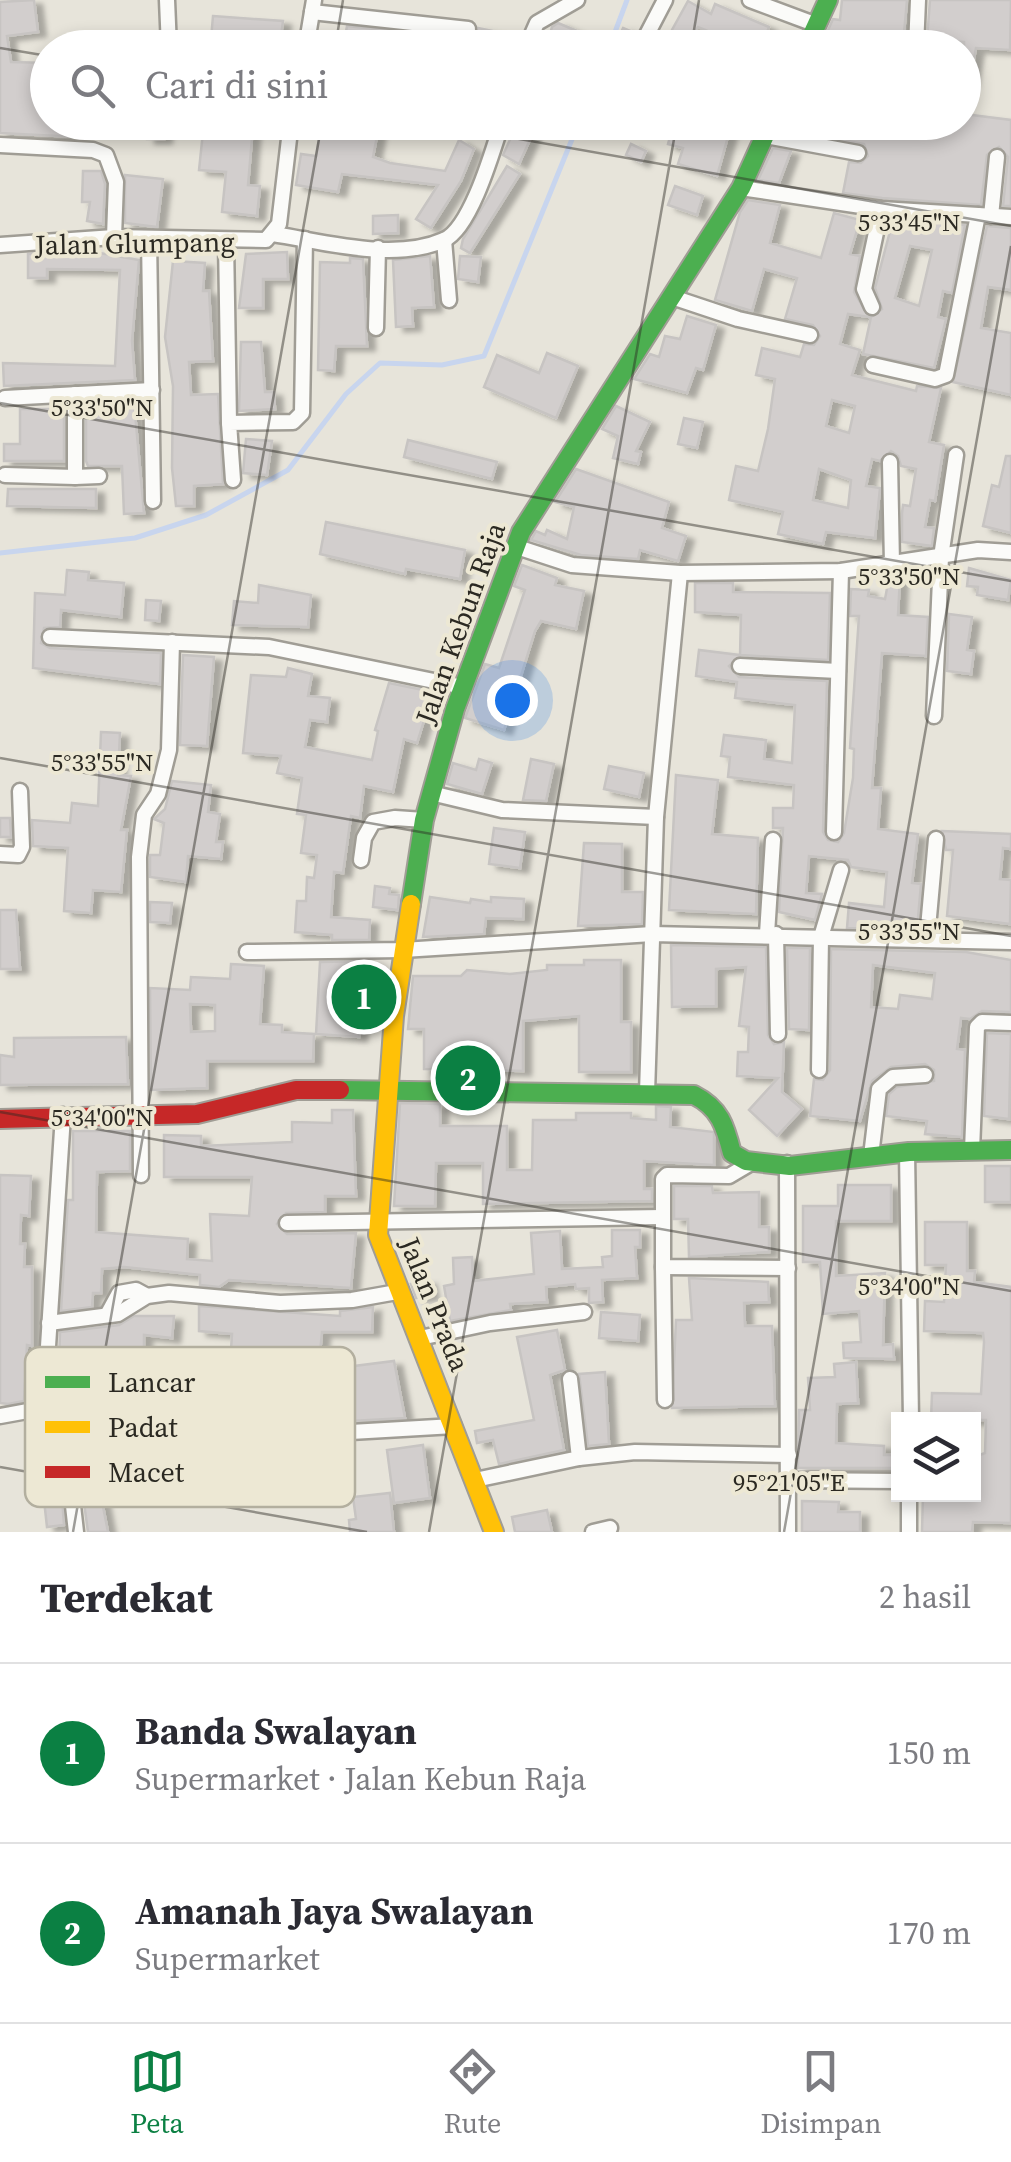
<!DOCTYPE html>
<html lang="id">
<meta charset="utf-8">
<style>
:root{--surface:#fff;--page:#f7f7f7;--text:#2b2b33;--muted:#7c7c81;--line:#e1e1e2;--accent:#0b8043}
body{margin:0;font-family:"Source Serif 4",serif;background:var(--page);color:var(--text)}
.controls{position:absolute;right:30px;bottom:30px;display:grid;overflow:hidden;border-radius:0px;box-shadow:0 5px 15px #0003}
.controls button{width:90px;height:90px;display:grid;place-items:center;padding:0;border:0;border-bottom:2px solid var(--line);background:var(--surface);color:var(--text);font:50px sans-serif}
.you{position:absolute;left:512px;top:700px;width:35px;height:35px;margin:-25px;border:8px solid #fff;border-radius:50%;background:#1a73e8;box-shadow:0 0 0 15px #1a73e833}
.badge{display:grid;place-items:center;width:65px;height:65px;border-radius:50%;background:var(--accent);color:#fff;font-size:32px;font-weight:700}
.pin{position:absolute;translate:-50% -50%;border:5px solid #fff;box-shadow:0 2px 10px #0006}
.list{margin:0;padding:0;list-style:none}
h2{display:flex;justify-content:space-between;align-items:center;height:130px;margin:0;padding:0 40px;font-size:42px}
h2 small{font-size:32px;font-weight:400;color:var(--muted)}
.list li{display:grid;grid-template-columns:65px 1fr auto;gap:30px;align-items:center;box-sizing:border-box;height:180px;padding:0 40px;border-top:2px solid var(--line)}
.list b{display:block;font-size:38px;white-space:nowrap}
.list p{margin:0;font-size:32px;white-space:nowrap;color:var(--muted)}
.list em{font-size:32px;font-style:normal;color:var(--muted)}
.icon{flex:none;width:55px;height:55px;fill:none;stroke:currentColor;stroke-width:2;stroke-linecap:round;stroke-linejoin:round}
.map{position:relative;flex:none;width:1011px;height:1532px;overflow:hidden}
.search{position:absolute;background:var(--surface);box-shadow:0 5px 15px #0003;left:30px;right:30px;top:30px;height:110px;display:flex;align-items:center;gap:25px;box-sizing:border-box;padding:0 35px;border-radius:55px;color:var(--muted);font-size:38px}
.sheet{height:490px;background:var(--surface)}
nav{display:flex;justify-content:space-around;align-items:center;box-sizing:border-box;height:140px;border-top:2px solid var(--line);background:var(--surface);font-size:28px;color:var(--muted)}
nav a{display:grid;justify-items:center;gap:5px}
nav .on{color:var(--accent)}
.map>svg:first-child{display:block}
</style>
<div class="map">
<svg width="1011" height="1532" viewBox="0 0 1011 1532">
<defs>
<filter id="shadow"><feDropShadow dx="8" dy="4.5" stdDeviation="2.5" flood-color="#0004"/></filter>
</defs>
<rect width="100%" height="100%" fill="#e7e4da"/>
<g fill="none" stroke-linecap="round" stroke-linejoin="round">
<g stroke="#c8d5ee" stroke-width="5">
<path d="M609,48L627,0"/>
<path d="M0,553L135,538L206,515L288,470L346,394L380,363L442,365L484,356L579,122"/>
</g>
</g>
<g fill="#d2cecd" stroke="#c7c4c2" stroke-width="2.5" fill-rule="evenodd" filter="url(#shadow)">
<path d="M34,0L38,32L7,36L11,62L48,63V122H77V137L0,133V2Z"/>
<path d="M842,0H907L903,44L870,40L869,48H820L833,19L840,20Z"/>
<path d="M930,0H1011L1010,50L976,48L970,81H964V42L927,40Z"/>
<path d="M688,1L711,14L715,4L769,27L761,48H716L720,36L698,27L685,48H662Z"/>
<path d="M213,16L283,21L280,43L211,39Z"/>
<path d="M558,23L577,31L570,48H546L552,27Z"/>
<path d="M347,26L429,35L427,48H343Z"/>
<path d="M478,28L502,33L498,48H470Z"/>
<path d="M623,28L635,33L629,48H614Z"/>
<path d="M964,114L1011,120V206H1003L1008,157L999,147L987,155L981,205L882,198L843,193L849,162L861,163L868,156L864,144L782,128L783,122H964Z"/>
<path d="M204,122L253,126L248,185L260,186L257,216L222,212L226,172L199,170Z"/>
<path d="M322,122H368L367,129L378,131L373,157L390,163L445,171L459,140L474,149L461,181L431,228L416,219L438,185L342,174L338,192L296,185L301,154L316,156Z"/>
<path d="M518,122H538L519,164L503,155Z"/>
<path d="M674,122H732L717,176L678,164L683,148L668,144Z"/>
<rect x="147" y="124" width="17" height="15"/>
<path d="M631,144L646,151L641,162L626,155Z"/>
<path d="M773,148L791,151L779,183L758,180Z"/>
<path d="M507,166L520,174L470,253L461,248L463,239Z"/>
<path d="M83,171H101L105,184L103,224L87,221L90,202H82Z"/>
<path d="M125,175L163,179L157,227L125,223Z"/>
<path d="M675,186L703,196L697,215L668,205Z"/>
<path d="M748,200L780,205L770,243L821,258L834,213L860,220L850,254L860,256L854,292L869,317L848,314L840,344L860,350L852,375L916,391L917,386L941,388L929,442L944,445L935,501L930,500L925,527L934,528L932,546L902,542V513L903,505L910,506L916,469L901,466L898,456L891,451L880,461L872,459L866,486L880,488L875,538L826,532L823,544L778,534L783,512L729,500L736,466L758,471L768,429L775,379L756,375L762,348L800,357L804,344L814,345L820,336L813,325L785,319L797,278L764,269L752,311L715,300L740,212ZM832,400L855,406L849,433L826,426ZM819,469L851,480L848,508L813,500Z"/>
<path d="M398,215V233L373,234V216Z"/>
<path d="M893,220L965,225L952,293L943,291L938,317L946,319L934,368L863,354L871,317L882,309L875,288ZM910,246L932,250L919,306L895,298Z"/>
<path d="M987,226L1011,228V290L988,287L981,328L1011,333V395L953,382Z"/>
<path d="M83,250L139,260L132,341L135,380L4,386L3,363L115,366L120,270L47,269V278H28V254Z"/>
<path d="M287,252L288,279H263V308H239L246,254Z"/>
<path d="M430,256L434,307L412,308L413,326L396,327L393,260Z"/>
<path d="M460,256L481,257L478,282L458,279Z"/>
<path d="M350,258L363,259L367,346H336L334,371L318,370L320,262L350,263Z"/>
<path d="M173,261L205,263L203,291H209L213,361L189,362L191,395L218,394L223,484L194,486V506H176L172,468L173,386L165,337Z"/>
<path d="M687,316L716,325L703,370L696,368L687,393L634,379L650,354L659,357L665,336L680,339Z"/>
<path d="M241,342H261L265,392H274L275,409L239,411Z"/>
<path d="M547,353L578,366L556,418L484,387L497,355L539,373Z"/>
<path d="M119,402H134L144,513L124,514L122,466H88L86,461V410L116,409Z"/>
<path d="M616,406L650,422L636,451L641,452L638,464L613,458L618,436L602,429Z"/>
<path d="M20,409H64V461H4V444H20Z"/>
<path d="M684,418L703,422L697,448L678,444Z"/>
<path d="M246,439L272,441L267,475L243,473Z"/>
<path d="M408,440L497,462L492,479L404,457Z"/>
<path d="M1006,456H1011V533L983,526L992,485L999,487Z"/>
<path d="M576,469L669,502L662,528L686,536L678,561L640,550L638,559L581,555L531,540L536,531L545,535L547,530L567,539L574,507L555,502Z"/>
<path d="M8,489H96V508L7,506Z"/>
<path d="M326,522L465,550L460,579L406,569L405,574L320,554Z"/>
<path d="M522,565L557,578L555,585L584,591L576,629L541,621L535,631L504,730L465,718L485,664L499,668L525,590L514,586Z"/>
<path d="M969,568L1011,580L1008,600L977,595L978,587L967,586Z"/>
<path d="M67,570L89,572L88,580L124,583L121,617L61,610L60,627L44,628L41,643L50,648L161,653L160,684L33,668L35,593L65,595Z"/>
<path d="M889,578H900L898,615L928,617L926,656L882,653L872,788H881L878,829L918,834L912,883L921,884L917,929L847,928L849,903L884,907L887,872L851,867L848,860L809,856L806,893L822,894L815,920L779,912L783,828H773V808H793L794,785L728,777L730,757L721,756L724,735L766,740L764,759L792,763L795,705L735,698L737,682L696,676L699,650L740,655L741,615L695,612V583H733V592L830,593L828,660L741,655L729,666L739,677L827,681L823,832L828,840L838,842L844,833L853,778L854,749L850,748L859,616H850L851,589L869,590L868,596L885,599Z"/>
<path d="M259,585L311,595L308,627L232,625L234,601L258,603Z"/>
<path d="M146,600L161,601L159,621L145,620Z"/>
<path d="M949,614L972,617L967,650L974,651L971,674L947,671Z"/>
<path d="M183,655L214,657L207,746L180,745Z"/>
<path d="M288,668L312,674L308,696L330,698L327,722L310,720L305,747L372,760L378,731L375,730L389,683L433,692L417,743L404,739L393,792L364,786L360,818L351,816L343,873L334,872L331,917L370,920L369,940H332V935L295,932L297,901H306L307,877L314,878L317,855L301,853L306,815L297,814L302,778L277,773L281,756L243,753L251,675L286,677Z"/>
<path d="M101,732L120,733L118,775L131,776L121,830H127L121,892L93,890L91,913L64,911L68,848L33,846L32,820L70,823L72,803L98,806Z"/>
<path d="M479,759L492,763L482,794L447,784L453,763L476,770Z"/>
<path d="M531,759L554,764L546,801L523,800Z"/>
<path d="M609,766L644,773L639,797L604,789Z"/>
<path d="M676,775L718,780L712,834L758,838L756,914L669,910Z"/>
<path d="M172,781L211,785L208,812L220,814L216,842H223L221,859L188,856L186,882L150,877V855H160L164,823L154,819L165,809Z"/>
<path d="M0,818H10L11,837H0Z"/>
<path d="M494,828L525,832L520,868L489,864Z"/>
<path d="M942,831L1011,834V849L1003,848L1000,879L1011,880L1010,924L947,916L953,850H946Z"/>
<path d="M584,843L622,844V892H643L642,924L578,926Z"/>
<path d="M375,886L390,888L389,894L399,895L398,910L373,907Z"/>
<path d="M430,897L470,903L471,899L491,902V897L524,899L523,919L486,918L484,934L423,937Z"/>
<path d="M150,902L172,903L170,923L150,922Z"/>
<path d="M0,910H16L20,969H0Z"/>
<path d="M671,945L766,947L768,1035L774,1044L784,1042L782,1092L802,1109L777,1136L749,1110L778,1078L737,1076L738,1052H748L749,1027L739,1026L746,967L716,969V1006L672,1007Z"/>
<path d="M787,948H810L809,1030L789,1029Z"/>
<path d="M831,949L966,952L1011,960V1012L982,1011L970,1019L961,1018L957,1049L965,1050L962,1137L925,1134L927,1121L886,1116L889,1094L897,1087L934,1081V1070L925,1064L891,1067L872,1081L860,1121L810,1116L814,1079L823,1080L830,1070ZM873,965L935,973L932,999L900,995L898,1009L871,1007Z"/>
<path d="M584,960H621V1022H631V1072H579V1016L523,1021V1071L424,1069V1029H408L413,976H461L467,970L510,974L547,970V965H584Z"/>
<path d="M364,961L359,1037L316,1034L320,962Z"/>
<path d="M231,964L264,966L260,1024L282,1025V1032L314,1034L313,1061H207V1088L151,1090L150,988L190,990L191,977L230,979ZM190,1004L215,1005V1031L191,1032Z"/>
<path d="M987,1033L1011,1034L1009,1119L984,1116Z"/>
<path d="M126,1037L128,1084L0,1085V1055L14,1057V1038Z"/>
<path d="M400,1103L440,1104V1126H507V1170H532L533,1120H576V1113H631V1118L656,1120V1106L671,1107L670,1127L714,1132V1165L644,1161V1189H652V1201L483,1204V1163H436L435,1206H394Z"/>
<path d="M332,1110H353L356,1196H325V1212L286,1213L277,1224L287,1234L356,1233L351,1288L229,1280L219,1287L200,1285V1275L124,1267L102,1269L101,1293H93L92,1307L61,1311L68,1200H73V1131H130V1171L97,1172L96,1232L188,1239L187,1259L212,1261L210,1214L249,1216L252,1177H164V1135L201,1136V1146L292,1142V1122L332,1123Z"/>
<rect x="985" y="1166" width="26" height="36"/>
<path d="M0,1175L31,1176L29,1216L21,1215L20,1244H25L24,1267H32V1346L27,1345L24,1401L8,1404L0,1403Z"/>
<path d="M838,1185H891V1221H836V1276L885,1273L883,1345L893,1344L894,1359L844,1358L843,1343L861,1342L859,1311L823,1314L820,1262H803V1206H838Z"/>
<path d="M674,1186H712L713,1193L759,1192V1227H769V1252L689,1257L688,1219H674Z"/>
<path d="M925,1222H967V1271H975L974,1282L1011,1287V1523L973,1522L972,1532H922L923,1494H974V1457L985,1453L986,1420H931L932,1393L981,1394L984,1342L983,1333L924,1331L925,1301L944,1302L946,1265H925Z"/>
<path d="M612,1230H640V1247H635L637,1278L602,1280L603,1302L589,1303V1288L576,1289L575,1284L546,1287L547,1302L510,1304L511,1310L450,1321L444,1286L454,1284L453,1258L472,1257L473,1281L534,1274L531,1233L560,1231L562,1269L603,1267L602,1257L612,1256Z"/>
<path d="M689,1278L768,1282L769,1302L744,1303L745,1326H772L775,1406L672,1408L676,1320H692Z"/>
<path d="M428,1280L431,1295L416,1298L411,1284Z"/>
<path d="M373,1307L372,1332H322L319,1364L338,1363V1368L394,1361L405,1418L351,1421L348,1391L300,1392V1418L281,1419L282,1425L263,1434L261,1355L231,1350L232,1334L199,1331V1306L340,1316V1311Z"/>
<path d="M601,1312L640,1315L638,1341L599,1338Z"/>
<path d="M134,1316H174L172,1338L144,1335V1350H103V1359L97,1358L98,1395L58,1397L60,1332L119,1325Z"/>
<path d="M557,1330L565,1370L550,1375L564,1450L499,1464L493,1440L477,1443L475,1431L534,1420L517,1337Z"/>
<path d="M856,1362L858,1403L837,1404L836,1443L884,1446V1455H894L893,1468H798L799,1410H810L808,1378L835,1377L834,1364Z"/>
<path d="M605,1372L609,1444L588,1446L579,1374Z"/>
<path d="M423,1445L430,1498L394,1503L387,1450Z"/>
<path d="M60,1471L64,1525L47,1527L41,1473Z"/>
<path d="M99,1486L108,1532H88L82,1488Z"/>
<path d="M390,1493L394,1532H350L349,1520L356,1519L353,1497Z"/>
<path d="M802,1501L839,1502L838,1512H860V1532H802Z"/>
<path d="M547,1510L552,1532H515L512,1517Z"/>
</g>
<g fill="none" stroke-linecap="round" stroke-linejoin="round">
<g stroke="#a09d95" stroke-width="19">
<g id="street">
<path d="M167,0L169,48"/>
<path d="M750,0L817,25"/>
<path d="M312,12L468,29"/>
<path d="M306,48L314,0"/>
<path d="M526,48L537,23L577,0"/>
<path d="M640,48L665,0"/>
<path d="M916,48L918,0"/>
<path d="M766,136L858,153"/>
<path d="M0,145L93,150L106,155L116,182L114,237"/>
<path d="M741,188L881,209L1011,217"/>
<path d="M991,216L997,157"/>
<path d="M273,234C325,242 394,262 444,240C471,228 493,150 502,122"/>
<path d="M149,238L153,501"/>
<path d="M444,240L449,300"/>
<path d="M226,241L229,423"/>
<path d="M0,245L114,237L266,240L279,224L291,122"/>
<path d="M672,297L738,319L810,335"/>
<path d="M872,307L864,289L881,209"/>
<path d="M376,328L378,248"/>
<path d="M873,365L935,379L946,375L978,215"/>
<path d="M75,394V477L99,476"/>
<path d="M5,398L152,390"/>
<path d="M890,462L892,564"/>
<path d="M5,475L75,477"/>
<path d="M233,480L229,423L293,422L302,413L305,239"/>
<path d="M514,546L572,565L680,573L841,571L978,550L1011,552"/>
<path d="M50,637L269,647L463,687"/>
<path d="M740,666L838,671"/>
<path d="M934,716L941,557L956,455"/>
<path d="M431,793L502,810L656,817"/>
<path d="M834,832L841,571"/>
<path d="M0,854L18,855L22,847L20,791"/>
<path d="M361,860L364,838L373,822L395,818L424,820"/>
<path d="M767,934L773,840"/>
<path d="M776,934L778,1034"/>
<path d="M927,939L936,839"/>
<path d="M247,952L403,950L652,934L1011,942"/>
<path d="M819,1070L821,937L841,870"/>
<path d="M647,1093L656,817L680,573"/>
<path d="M972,1150L977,1027L982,1022L1011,1023"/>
<path d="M907,1152L911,1420"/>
<path d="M871,1156L879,1089L893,1077L925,1075"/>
<path d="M751,1163L729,1176L667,1175L663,1179V1267L788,1268"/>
<path d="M787,1163L788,1532"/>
<path d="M141,1175L139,857L144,815L158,794L169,750L172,642"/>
<path d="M287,1223L662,1217"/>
<path d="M663,1267L665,1400"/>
<path d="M107,1315L119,1293L136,1290L147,1296"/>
<path d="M49,1323L118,1314L147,1296L169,1293L280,1303L352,1300L397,1292"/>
<path d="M420,1338L490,1323L584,1312"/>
<path d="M0,1416L44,1408L63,1115"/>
<path d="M282,1436L454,1426"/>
<path d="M579,1458L635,1452L789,1455"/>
<path d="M475,1480L579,1458L570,1379"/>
<path d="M791,1480L898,1481"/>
<path d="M71,1488L76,1532"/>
<path d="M909,1494V1532"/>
<path d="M593,1532L610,1528"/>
</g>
</g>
<g stroke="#a09d95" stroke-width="22">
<g id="fast">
<path d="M806,48L828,0"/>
<path d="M411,904L424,820L455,709L521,532L741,188L771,122"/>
<path d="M340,1090L694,1095C720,1108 725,1126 732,1153L746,1161L790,1166L909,1152L1011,1150"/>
</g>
</g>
<g stroke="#a09d95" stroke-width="22">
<path id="slow" d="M411,904L394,1016L378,1235L494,1532"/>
</g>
<g stroke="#a09d95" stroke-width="22">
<path id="jam" d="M0,1119L197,1114L296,1090H340"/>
</g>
<use href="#street" stroke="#fbfbf9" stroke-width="14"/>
<use href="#fast" stroke="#4caf50" stroke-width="18"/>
<use href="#slow" stroke="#ffc107" stroke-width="18"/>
<use href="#jam" stroke="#c62828" stroke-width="18"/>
</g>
<path fill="none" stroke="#2b2922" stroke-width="2.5" stroke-opacity="0.45" d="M0,48L48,56M335,48L343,0M691,48L699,0M423,122L1011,226M0,403L1011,581M0,758L1011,936M0,1112L1011,1291M0,1467L367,1532M73,1532L322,122M429,1532L677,122M784,1532L1011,246"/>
<g text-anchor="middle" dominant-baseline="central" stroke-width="8" stroke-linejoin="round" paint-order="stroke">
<g font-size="28" fill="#2b2922" stroke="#ede8d4">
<text transform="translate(135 243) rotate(-1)">Jalan Glumpang</text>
<text transform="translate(460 623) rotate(-70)">Jalan Kebun Raja</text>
<text transform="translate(435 1304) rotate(68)">Jalan Prada</text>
</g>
</g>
<rect x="25" y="1347" width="330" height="160" rx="15" fill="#ede8d4" stroke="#b3af9f" stroke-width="2.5"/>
<rect x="45" y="1376" width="45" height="12" fill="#4caf50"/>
<rect x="45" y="1421" width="45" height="12" fill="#ffc107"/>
<rect x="45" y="1466" width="45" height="12" fill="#c62828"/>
<g font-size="28" fill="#2b2922">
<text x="108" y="1392">Lancar</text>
<text x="108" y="1437">Padat</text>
<text x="108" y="1482">Macet</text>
</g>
<g font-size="25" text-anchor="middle" fill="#2b2922" stroke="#ede8d4" stroke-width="8" stroke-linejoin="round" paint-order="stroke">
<text x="909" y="231">5°33'45"N</text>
<text x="102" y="416">5°33'50"N</text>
<text x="909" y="585">5°33'50"N</text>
<text x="102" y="771">5°33'55"N</text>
<text x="909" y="940">5°33'55"N</text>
<text x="102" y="1126">5°34'00"N</text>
<text x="909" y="1295">5°34'00"N</text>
<text x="789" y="1491">95°21'05"E</text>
</g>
</svg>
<div class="controls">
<button><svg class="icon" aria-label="layers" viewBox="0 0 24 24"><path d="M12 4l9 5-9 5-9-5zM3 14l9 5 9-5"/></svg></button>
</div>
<div class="you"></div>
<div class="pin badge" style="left:364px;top:997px">1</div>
<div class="pin badge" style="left:468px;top:1078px">2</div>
<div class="search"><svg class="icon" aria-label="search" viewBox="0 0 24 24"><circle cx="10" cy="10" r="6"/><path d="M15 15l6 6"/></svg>Cari di sini</div>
</div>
<section class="sheet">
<h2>Terdekat<small>2 hasil</small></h2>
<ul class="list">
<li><span class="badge">1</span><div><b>Banda Swalayan</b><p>Supermarket · Jalan Kebun Raja</p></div><em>150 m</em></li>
<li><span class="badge">2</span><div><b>Amanah Jaya Swalayan</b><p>Supermarket</p></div><em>170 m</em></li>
</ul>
</section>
<nav>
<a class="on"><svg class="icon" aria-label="map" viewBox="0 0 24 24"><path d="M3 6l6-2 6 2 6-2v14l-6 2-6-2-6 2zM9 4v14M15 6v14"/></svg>Peta</a>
<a><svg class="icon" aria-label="directions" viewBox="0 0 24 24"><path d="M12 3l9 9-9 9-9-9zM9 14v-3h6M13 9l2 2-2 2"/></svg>Rute</a>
<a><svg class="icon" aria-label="saved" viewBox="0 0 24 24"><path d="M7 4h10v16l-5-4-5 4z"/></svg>Disimpan</a>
</nav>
